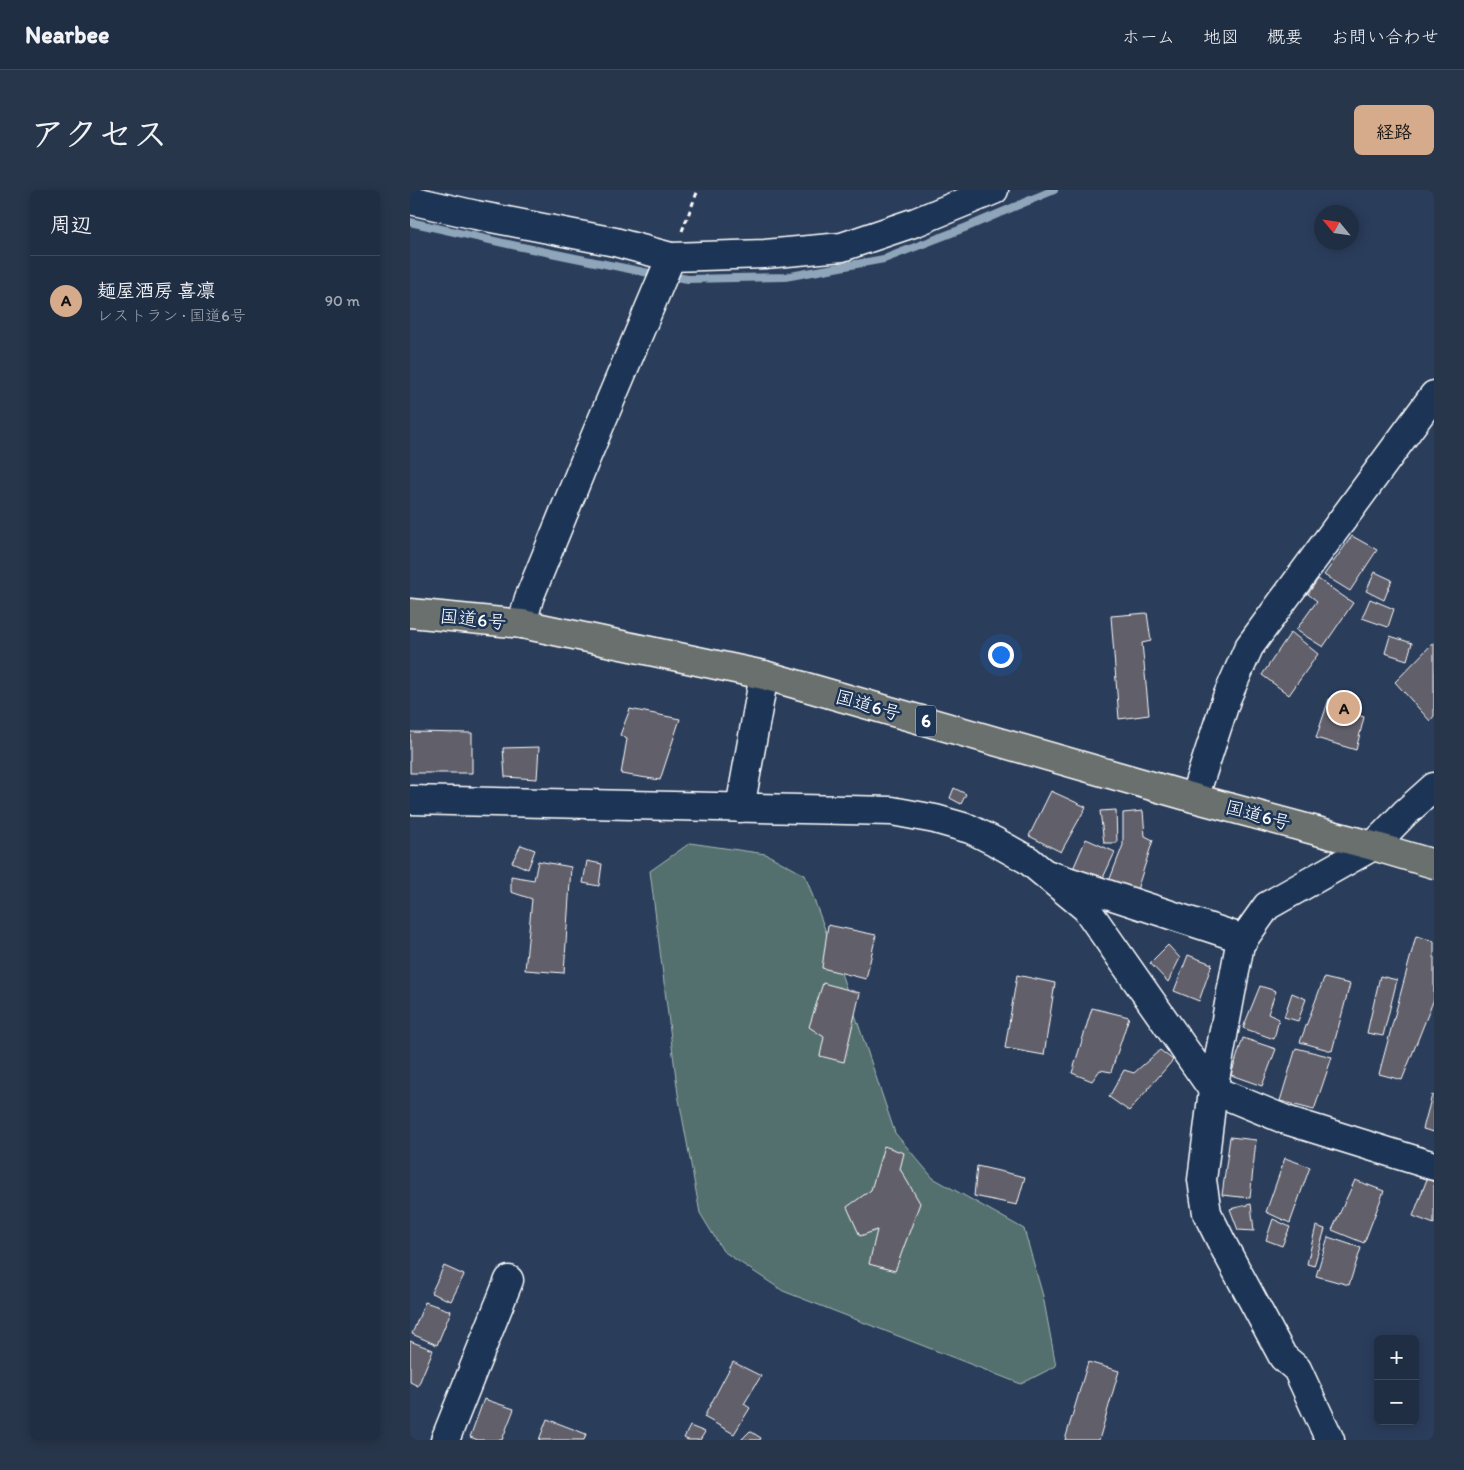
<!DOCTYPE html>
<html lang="ja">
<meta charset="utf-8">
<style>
:root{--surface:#202e44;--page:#28364b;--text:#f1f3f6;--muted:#a2a8b2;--line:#3d4a5d;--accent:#d6ab8b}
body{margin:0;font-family:Itim,"Klee One",sans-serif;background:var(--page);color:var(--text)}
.controls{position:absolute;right:15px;bottom:15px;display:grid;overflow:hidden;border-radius:8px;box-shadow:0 2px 12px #0003}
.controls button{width:45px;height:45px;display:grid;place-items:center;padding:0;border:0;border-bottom:1px solid var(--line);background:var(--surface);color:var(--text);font:25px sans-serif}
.compass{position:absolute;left:904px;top:15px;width:45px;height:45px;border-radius:50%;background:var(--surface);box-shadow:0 2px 12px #0003;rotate:299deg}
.you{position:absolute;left:590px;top:464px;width:18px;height:18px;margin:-12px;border:4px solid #fff;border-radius:50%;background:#1a73e8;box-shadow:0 0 0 8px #1a73e833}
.badge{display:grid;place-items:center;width:32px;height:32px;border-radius:50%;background:var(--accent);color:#111;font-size:16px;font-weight:700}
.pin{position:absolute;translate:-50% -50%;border:2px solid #fff;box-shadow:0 1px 5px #0006}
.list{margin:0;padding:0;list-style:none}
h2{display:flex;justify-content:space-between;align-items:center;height:65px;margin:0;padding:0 20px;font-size:21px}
h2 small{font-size:16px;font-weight:400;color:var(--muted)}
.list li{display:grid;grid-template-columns:32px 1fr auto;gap:15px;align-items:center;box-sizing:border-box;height:90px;padding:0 20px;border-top:1px solid var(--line)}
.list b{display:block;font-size:19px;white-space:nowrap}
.list p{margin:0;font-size:16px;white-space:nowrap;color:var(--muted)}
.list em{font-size:16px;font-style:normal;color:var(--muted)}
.map{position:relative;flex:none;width:1024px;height:1250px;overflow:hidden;border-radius:8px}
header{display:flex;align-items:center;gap:30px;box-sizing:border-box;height:70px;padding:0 25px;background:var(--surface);border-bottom:1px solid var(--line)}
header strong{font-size:24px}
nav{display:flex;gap:28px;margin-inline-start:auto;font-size:18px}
.intro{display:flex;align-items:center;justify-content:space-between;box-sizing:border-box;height:120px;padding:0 30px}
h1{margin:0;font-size:35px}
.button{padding:12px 22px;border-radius:8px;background:var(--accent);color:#111;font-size:18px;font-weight:700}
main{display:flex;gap:30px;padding:0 30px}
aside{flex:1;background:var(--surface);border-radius:8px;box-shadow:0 2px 12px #0003}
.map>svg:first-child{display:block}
</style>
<header>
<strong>Nearbee</strong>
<nav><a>ホーム</a><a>地図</a><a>概要</a><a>お問い合わせ</a></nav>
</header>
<div class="intro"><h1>アクセス</h1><a class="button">経路</a></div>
<main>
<aside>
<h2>周辺<small></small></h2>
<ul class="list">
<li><span class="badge">A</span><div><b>麺屋酒房 喜凛</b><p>レストラン · 国道6号</p></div><em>90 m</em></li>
</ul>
</aside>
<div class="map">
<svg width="1024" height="1250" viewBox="0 0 1024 1250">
<rect width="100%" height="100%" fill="#2a3d5b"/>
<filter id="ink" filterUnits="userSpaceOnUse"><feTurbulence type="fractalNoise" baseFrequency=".02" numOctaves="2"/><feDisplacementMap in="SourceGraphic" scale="10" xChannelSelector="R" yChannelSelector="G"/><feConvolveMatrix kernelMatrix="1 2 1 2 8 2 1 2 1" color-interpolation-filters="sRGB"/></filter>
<g filter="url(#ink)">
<path fill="#53706e" stroke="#a9b8b6" d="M280,653L356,664L395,685L430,780L485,943L523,988L614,1039L633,1106L646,1176L611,1194L373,1101L313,1061L290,1023L268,904L240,681Z"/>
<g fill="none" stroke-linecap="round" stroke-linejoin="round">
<path stroke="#8fa5b9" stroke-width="8" d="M0,32L107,56L234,82L278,89L375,87L474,69L557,37L644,0"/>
</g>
<g fill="#605e6a" stroke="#fff">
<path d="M942,346L967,360L940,401L914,385Z"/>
<path d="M965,382L982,390L974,410L956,401Z"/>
<path d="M908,389L943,413L913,457L886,440L907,411L898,404Z"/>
<path d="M960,409L984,419L978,437L952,428Z"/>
<path d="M737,423L741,451L732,453L739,525L709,529L701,426Z"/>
<path d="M881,442L908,464L879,505L852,485Z"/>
<path d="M980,446L1002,453L997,470L975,463Z"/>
<path d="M1024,452V526L1020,531L985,492Z"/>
<path d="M919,509L947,517L945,524L954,527L946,560L906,548Z"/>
<path d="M220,519L270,529L250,590L211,584L217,549L210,545Z"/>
<path d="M0,542L62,543V583H0Z"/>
<path d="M129,557L127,589L95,587L93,558Z"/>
<path d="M544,598L556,604L551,614L540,608Z"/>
<path d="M641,601L676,617L651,662L619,646Z"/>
<path d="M706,620L707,653H694L690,621Z"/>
<path d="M733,621L735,646L743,650L725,706L698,694L713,655V623Z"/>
<path d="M676,649L705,662L692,690L663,679Z"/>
<path d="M111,655L125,660L118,679L102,672Z"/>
<path d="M128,671L161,677L154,783L115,780L122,709L101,702V686L124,690Z"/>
<path d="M177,671L192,674L189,696L173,693Z"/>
<path d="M418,735L466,745L456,789L412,778Z"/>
<path d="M1006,746L1024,751V809L992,890L969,884Z"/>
<path d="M758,755L770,768L758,792L740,773Z"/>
<path d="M778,765L802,774L789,811L764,801Z"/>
<path d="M607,785L645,793L634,865L595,858Z"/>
<path d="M970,786L987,790L973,846L957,843Z"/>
<path d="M914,788L940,794L922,861L890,852Z"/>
<path d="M413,793L450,803L434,872L410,866L414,847L399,837Z"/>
<path d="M850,796L866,801L858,824L869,829L864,849L833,838Z"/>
<path d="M882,803L896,809L888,831L874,827Z"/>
<path d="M682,818L719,827L701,882L690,880L682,891L662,883Z"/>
<path d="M833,848L866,859L852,896L821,885Z"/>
<path d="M886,858L922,867L904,920L870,911Z"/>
<path d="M750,860L763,870L719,921L699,907L714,880L724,883Z"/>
<path d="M1022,905L1024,906V942L1013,939Z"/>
<path d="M820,947L846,950L840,1008L812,1005Z"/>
<path d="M474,956L494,963L490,979L510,1013L485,1081L459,1074L467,1040L450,1046L437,1017L461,1000Z"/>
<path d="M875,968L900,977L880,1033L856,1022Z"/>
<path d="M567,976L615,987L607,1015L564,1006Z"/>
<path d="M1017,989L1024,992V1034L1003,1026Z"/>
<path d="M945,990L974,1001L954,1053L922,1040Z"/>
<path d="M841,1014L844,1041L828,1040L820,1019Z"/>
<path d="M863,1029L880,1037L872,1056L856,1050Z"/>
<path d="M906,1036L915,1039L904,1076L897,1074Z"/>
<path d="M918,1047L951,1058L939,1095L906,1086Z"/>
<path d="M34,1076L54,1085L41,1111L21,1103Z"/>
<path d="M15,1112L41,1121L27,1155L2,1144Z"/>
<path d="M0,1151L23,1160L8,1196L0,1192Z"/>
<path d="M323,1172L351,1186L334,1214L340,1218L324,1244L294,1227Z"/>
<path d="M678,1172L709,1181L689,1250H655Z"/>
<path d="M74,1209L104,1219L92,1250H68L60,1247Z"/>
<path d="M137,1229L176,1244L174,1250H129Z"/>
<path d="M280,1236L295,1242L290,1250H278L274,1248Z"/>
<path d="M340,1241L351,1248L350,1250H331Z"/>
</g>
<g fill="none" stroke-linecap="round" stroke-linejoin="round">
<g stroke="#fff" stroke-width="31">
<g id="minor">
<path d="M0,10L66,25L205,52L261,67L355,64L432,57L506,32L584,0"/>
<path d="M112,434L119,408L174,273L261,67"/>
<path d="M784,608L817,507L839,457L1024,205"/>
<path d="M330,618L354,485"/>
<path d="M636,684L834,749"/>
<path d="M803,900L830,754L857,716L963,656L995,623L1024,597"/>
<path d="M35,1250L99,1090"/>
</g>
</g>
<g stroke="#fff" stroke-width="31">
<g id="tertiary">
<path d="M0,610L482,621L525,629L560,639L584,651L618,670L676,718L803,900L876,930L1024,976"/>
<path d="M803,900L792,990L797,1023L813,1055L873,1167L887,1179L920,1250"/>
</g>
</g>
<g stroke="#fff" stroke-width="31">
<path id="trunk" d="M0,423L112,434L354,485L784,608L963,656L1024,674"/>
</g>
<path stroke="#fff" stroke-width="3" stroke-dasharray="5 4" stroke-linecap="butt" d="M272,41L288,0"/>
<use href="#minor" stroke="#1d3557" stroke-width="28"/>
<use href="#tertiary" stroke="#1d3557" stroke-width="28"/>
<use href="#trunk" stroke="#6a706d" stroke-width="28"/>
</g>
</g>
<g text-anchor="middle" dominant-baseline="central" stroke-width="5" stroke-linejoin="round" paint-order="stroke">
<rect fill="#1d3557" stroke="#bbc2cd" stroke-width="1" x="506" y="515.5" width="20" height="31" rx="4"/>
<g font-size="18" font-weight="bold" fill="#fff">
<text x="516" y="531">6</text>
</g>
<g font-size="19" fill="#fff" stroke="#1d3557">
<text transform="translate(63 429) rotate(6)">国道6号</text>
<text transform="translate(458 515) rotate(16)">国道6号</text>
<text transform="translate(848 625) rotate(15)">国道6号</text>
</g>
</g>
</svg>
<div class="controls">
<button>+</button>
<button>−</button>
</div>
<svg class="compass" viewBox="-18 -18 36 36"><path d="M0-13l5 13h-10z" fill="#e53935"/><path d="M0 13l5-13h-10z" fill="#a2a8b2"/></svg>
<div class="you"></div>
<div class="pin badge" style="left:934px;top:518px">A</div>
</div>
</main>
